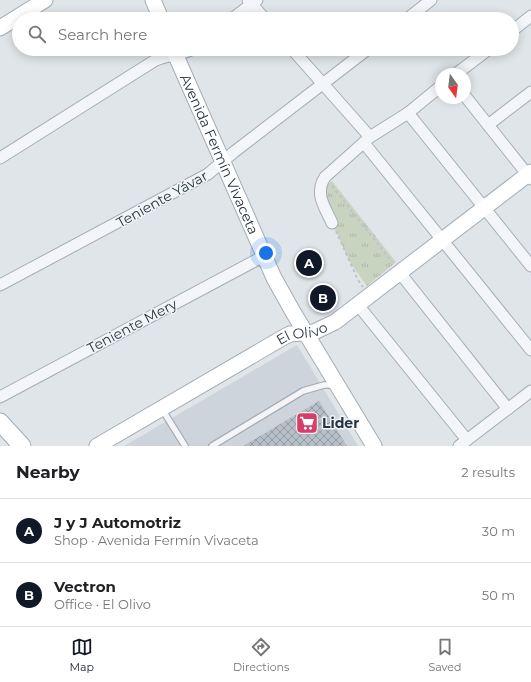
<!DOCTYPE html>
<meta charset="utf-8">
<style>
:root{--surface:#fff;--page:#f6f6f6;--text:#202124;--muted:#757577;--line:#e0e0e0;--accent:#111827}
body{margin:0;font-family:Montserrat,sans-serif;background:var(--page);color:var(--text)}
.compass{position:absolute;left:435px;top:68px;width:36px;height:36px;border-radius:50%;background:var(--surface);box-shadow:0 2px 10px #0003;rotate:166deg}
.you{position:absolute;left:266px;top:253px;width:14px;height:14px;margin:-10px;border:3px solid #fff;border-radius:50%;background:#1a73e8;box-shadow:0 0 0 6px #1a73e833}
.badge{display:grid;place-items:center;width:26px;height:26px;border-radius:50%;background:var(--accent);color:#fff;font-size:13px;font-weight:700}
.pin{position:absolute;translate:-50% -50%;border:2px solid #fff;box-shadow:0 1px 4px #0006}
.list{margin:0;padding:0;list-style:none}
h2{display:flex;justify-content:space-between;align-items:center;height:52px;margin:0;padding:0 16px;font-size:17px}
h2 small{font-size:13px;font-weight:400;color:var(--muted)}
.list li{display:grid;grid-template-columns:26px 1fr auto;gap:12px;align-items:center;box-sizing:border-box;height:64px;padding:0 16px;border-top:1px solid var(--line)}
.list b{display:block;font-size:15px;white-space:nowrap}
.list p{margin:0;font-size:13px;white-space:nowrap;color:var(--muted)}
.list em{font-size:13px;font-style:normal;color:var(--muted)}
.icon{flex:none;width:22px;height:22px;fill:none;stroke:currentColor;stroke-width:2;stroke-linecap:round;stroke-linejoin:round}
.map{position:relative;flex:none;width:531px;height:446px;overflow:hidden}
.search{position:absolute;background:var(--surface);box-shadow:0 2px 10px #0003;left:12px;right:12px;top:12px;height:44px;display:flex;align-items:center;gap:10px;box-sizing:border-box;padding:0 14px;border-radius:22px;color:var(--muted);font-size:15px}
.sheet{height:180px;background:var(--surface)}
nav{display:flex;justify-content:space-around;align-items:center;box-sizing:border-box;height:56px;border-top:1px solid var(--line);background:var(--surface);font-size:11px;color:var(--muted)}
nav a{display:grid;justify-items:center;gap:2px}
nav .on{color:var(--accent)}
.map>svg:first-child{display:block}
</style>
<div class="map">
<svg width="531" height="446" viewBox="0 0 531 446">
<defs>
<pattern id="grass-tufts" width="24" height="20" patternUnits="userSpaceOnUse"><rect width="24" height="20" fill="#c8d4c0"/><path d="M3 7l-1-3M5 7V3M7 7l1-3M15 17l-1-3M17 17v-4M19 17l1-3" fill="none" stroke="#acb7a6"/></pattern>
<pattern id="building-cross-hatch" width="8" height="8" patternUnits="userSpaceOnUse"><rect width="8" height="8" fill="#b6bfc7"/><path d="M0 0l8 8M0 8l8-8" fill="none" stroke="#949ca3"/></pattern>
</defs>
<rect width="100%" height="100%" fill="#e0e5ea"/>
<path fill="#ced4dc" d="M297,345L358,446H124Z"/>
<path fill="url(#grass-tufts)" d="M332,181L396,262L367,286L351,264L326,210L324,187Z"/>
<g fill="url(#building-cross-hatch)">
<path d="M325,291L330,300L320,305L316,296Z"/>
<path d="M319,401L347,446H243Z"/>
</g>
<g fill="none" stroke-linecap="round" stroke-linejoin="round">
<g stroke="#a5adb4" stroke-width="8">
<g id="lane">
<path d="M162,409L185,446"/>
<path d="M212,446L303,391L324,385H335"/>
</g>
</g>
<g stroke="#a5adb4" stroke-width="13">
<g id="street">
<path d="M248,0L265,19"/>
<path d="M232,19L257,0"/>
<path d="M407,19L431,0"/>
<path d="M512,31L531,16"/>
<path d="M292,49L370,137"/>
<path d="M456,74L489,49"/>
<path d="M465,96L531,179"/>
<path d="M408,113L531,266"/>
<path d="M488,125L531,92"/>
<path d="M364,143L531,350"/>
<path d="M0,158L154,61C167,54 180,56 193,49"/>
<path d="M332,223C325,207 314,194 325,177L370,137L408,113L441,86"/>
<path d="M400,273L508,409"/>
<path d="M0,285L208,174L234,152L368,49"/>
<path d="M358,305L467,440"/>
<path d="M0,397L264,256"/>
<path d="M459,446L531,391"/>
</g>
</g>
<g stroke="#a5adb4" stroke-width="17">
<g id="secondary">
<path d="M153,0L161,19"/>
<path d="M0,28L45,0"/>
<path id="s1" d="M173,49L274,278L293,312L374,446"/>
<path id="s2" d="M97,446L284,337L290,334L314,332L335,322L531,172"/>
</g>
</g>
<g stroke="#9eabb6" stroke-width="19">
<path id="primary" d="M0,422L22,446"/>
</g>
<g stroke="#bec3c9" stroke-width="2" stroke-dasharray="3 3" stroke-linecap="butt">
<path d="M332,186L392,262"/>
<path d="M336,231L358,280L363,287"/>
</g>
<use href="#lane" stroke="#f3f5f8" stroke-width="5.5"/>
<use href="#street" stroke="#f3f5f8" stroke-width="11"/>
<use href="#secondary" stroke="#fff" stroke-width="15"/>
<use href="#primary" stroke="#fff" stroke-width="17"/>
</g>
<defs>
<g id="supermarket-square" transform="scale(1.15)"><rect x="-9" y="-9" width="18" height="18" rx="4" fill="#d73d68" stroke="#eff4f7"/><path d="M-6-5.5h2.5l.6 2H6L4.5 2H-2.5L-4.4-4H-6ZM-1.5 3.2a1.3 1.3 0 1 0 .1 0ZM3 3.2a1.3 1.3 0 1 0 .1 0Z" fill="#fff"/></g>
</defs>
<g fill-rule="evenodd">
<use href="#supermarket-square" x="307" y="423"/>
</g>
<g text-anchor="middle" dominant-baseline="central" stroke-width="3" stroke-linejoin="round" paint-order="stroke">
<g font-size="14" fill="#273542" stroke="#eff4f7">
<text stroke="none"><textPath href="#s1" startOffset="115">Avenida Fermín Vivaceta</textPath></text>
<text transform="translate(162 199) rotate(-29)">Teniente Yávar</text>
<text transform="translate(132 326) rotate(-28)">Teniente Mery</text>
<text stroke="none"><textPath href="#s2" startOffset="235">El Olivo</textPath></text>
</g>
<g font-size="14" font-weight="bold" fill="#273542" stroke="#eff4f7" text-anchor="start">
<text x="322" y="423">Lider</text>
</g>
</g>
</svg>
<svg class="compass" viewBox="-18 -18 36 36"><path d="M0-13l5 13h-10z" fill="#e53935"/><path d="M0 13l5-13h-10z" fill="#757577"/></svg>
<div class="you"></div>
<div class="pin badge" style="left:309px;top:263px">A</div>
<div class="pin badge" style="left:323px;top:298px">B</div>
<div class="search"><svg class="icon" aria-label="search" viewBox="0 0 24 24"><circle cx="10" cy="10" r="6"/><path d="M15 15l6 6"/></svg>Search here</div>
</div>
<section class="sheet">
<h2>Nearby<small>2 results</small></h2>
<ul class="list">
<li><span class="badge">A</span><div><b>J y J Automotriz</b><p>Shop · Avenida Fermín Vivaceta</p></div><em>30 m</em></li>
<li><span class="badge">B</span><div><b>Vectron</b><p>Office · El Olivo</p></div><em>50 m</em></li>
</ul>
</section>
<nav>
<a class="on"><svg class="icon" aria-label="map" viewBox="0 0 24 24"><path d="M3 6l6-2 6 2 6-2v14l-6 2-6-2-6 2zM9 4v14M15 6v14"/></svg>Map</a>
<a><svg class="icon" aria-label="directions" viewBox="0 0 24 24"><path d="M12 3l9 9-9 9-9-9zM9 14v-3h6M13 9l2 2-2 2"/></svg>Directions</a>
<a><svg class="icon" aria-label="saved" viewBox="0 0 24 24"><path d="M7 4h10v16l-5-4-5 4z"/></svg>Saved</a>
</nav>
